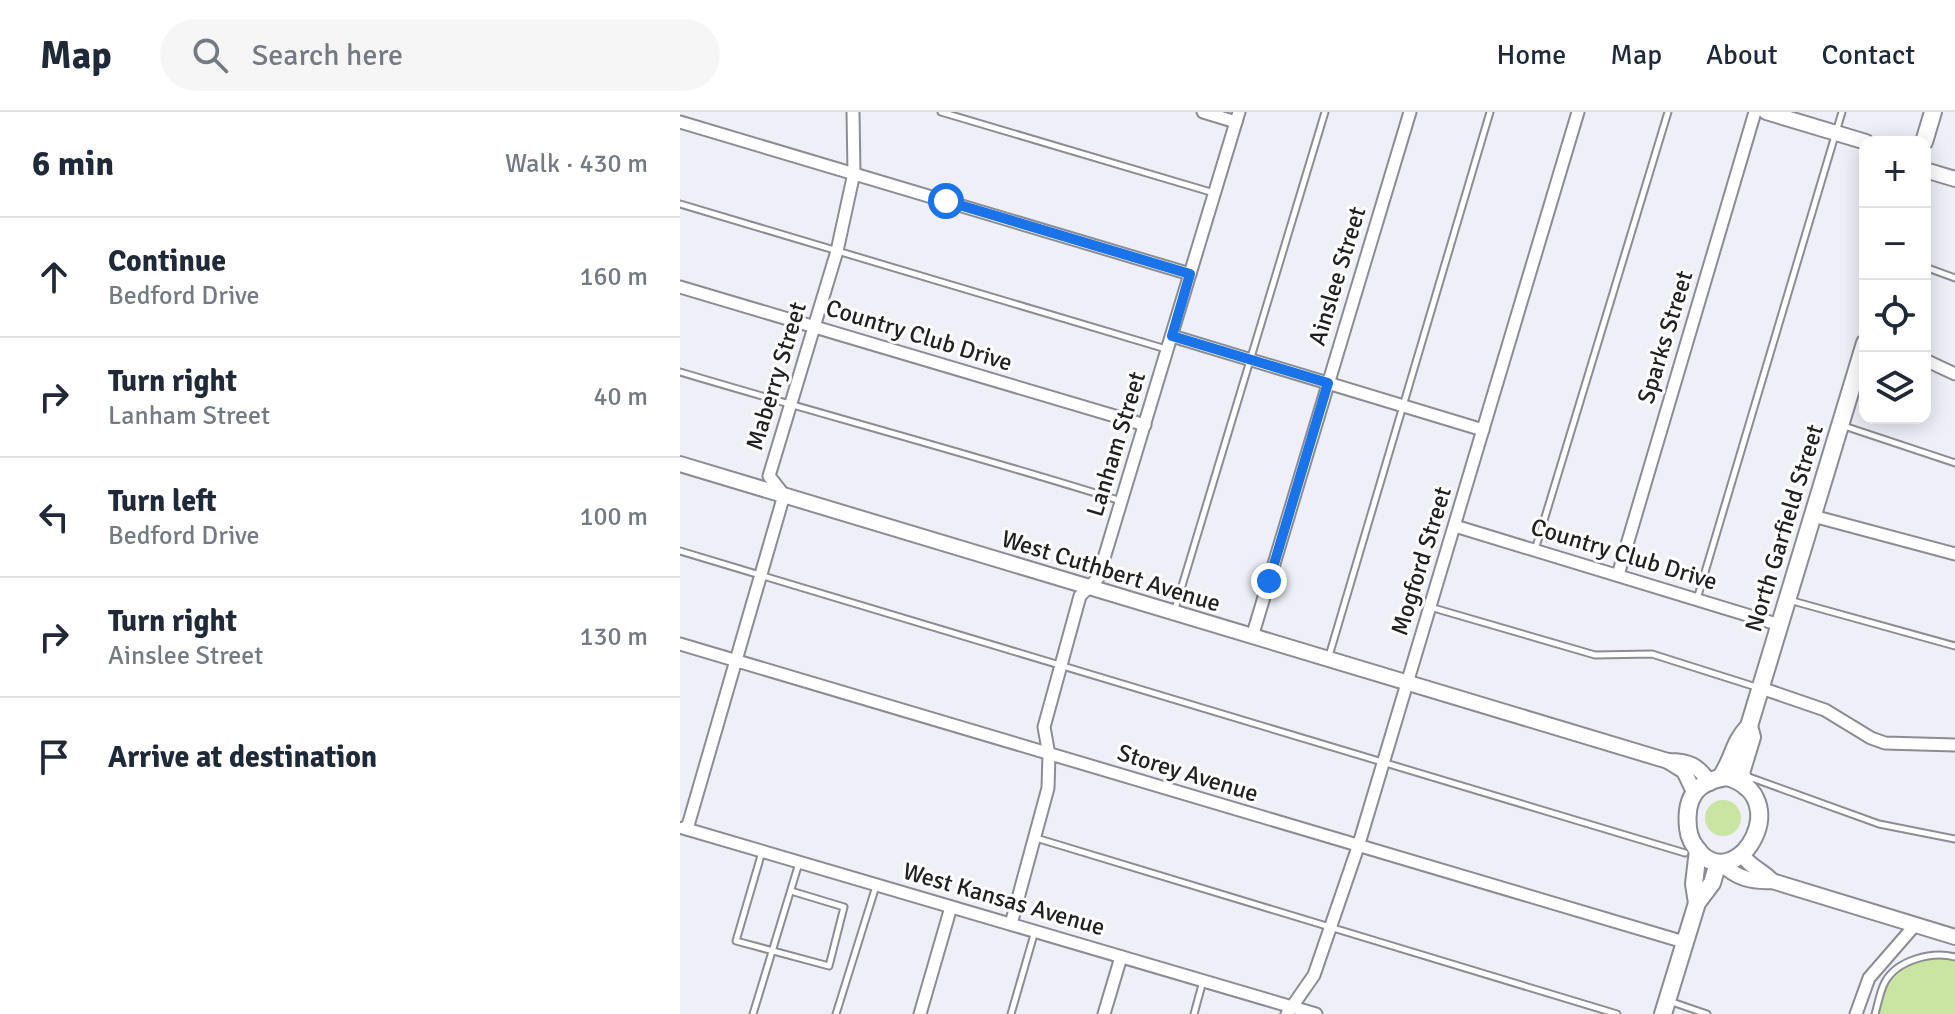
<!DOCTYPE html>
<meta charset="utf-8">
<style>
:root{--surface:#fff;--page:#f6f6f7;--text:#1f2937;--muted:#747a83;--line:#e0e1e3}
body{margin:0;font-family:Signika,sans-serif;background:var(--page);color:var(--text)}
.controls{position:absolute;right:24px;top:24px;display:grid;overflow:hidden;border-radius:16px;box-shadow:0 4px 20px #0003}
.controls button{width:72px;height:72px;display:grid;place-items:center;padding:0;border:0;border-bottom:2px solid var(--line);background:var(--surface);color:var(--text);font:40px sans-serif}
.stop{position:absolute;width:24px;height:24px;margin:-18px;border:6px solid #1a73e8;border-radius:50%;background:#fff}
.stop.end{background:#1a73e8;border-color:#fff;box-shadow:0 2px 8px #0008}
.list{margin:0;padding:0;list-style:none}
h2{display:flex;justify-content:space-between;align-items:center;height:104px;margin:0;padding:0 32px;font-size:34px}
h2 small{font-size:26px;font-weight:400;color:var(--muted)}
.list li{display:grid;grid-template-columns:52px 1fr auto;gap:24px;align-items:center;box-sizing:border-box;height:120px;padding:0 32px;border-top:2px solid var(--line)}
.list b{display:block;font-size:30px;white-space:nowrap}
.list p{margin:0;font-size:26px;white-space:nowrap;color:var(--muted)}
.list em{font-size:26px;font-style:normal;color:var(--muted)}
.icon{flex:none;width:44px;height:44px;fill:none;stroke:currentColor;stroke-width:2;stroke-linecap:round;stroke-linejoin:round}
.map{position:relative;flex:none;width:1275px;height:902px;overflow:hidden}
header{display:flex;align-items:center;gap:48px;box-sizing:border-box;height:112px;padding:0 40px;background:var(--surface);border-bottom:2px solid var(--line)}
header strong{font-size:38px}
nav{display:flex;gap:44px;margin-inline-start:auto;font-size:28px}
.search{width:560px;height:72px;background:var(--page);display:flex;align-items:center;gap:20px;box-sizing:border-box;padding:0 28px;border-radius:44px;color:var(--muted);font-size:30px}
main{display:flex}
aside{flex:1;background:var(--surface)}
.map>svg:first-child{display:block}
</style>
<header>
<strong>Map</strong>
<div class="search"><svg class="icon" aria-label="search" viewBox="0 0 24 24"><circle cx="10" cy="10" r="6"/><path d="M15 15l6 6"/></svg>Search here</div>
<nav><a>Home</a><a>Map</a><a>About</a><a>Contact</a></nav>
</header>
<main>
<aside>
<h2>6 min<small>Walk · 430 m</small></h2>
<ul class="list">
<li><svg class="icon" aria-label="ahead" viewBox="0 0 24 24"><path d="M12 20V5M6 11l6-6 6 6"/></svg><div><b>Continue</b><p>Bedford Drive</p></div><em>160 m</em></li>
<li><svg class="icon" aria-label="right" viewBox="0 0 24 24"><path d="M7 20v-9h11M14 6l5 5-5 5"/></svg><div><b>Turn right</b><p>Lanham Street</p></div><em>40 m</em></li>
<li><svg class="icon" aria-label="left" viewBox="0 0 24 24"><path d="M17 20v-9H6M10 6l-5 5 5 5"/></svg><div><b>Turn left</b><p>Bedford Drive</p></div><em>100 m</em></li>
<li><svg class="icon" aria-label="right" viewBox="0 0 24 24"><path d="M7 20v-9h11M14 6l5 5-5 5"/></svg><div><b>Turn right</b><p>Ainslee Street</p></div><em>130 m</em></li>
<li><svg class="icon" aria-label="arrive" viewBox="0 0 24 24"><path d="M6 21V4h12l-3 4 3 4H6"/></svg><div><b>Arrive at destination</b></div></li>
</ul>
</aside>
<div class="map">
<svg width="1275" height="902" viewBox="0 0 1275 902">
<rect width="100%" height="100%" fill="#efeff8"/>
<g fill="#c9e5a1">
<circle cx="1043" cy="706" r="18"/>
<path d="M1275,840V902H1192C1206,861 1230,839 1275,840Z"/>
</g>
<g fill="none" stroke-linecap="round" stroke-linejoin="round">
<g stroke="#8b8c94" stroke-width="9">
<g id="service">
<path d="M261,0L534,81"/>
<path d="M0,92L486,237"/>
<path d="M1245,155L1275,166"/>
<path d="M0,260C147,304 295,343 441,389"/>
<path d="M1161,313L1275,351"/>
<path d="M855,438L988,0"/>
<path d="M0,439L1005,741"/>
<path d="M1017,487L1162,0"/>
<path d="M1109,488L1275,534"/>
<path d="M750,495L915,543L972,542L1076,575"/>
<path d="M495,497L645,0"/>
<path d="M649,544L810,0"/>
<path d="M1069,665L1199,712L1275,727"/>
<path d="M356,726L937,902"/>
<path d="M82,740L56,829L149,854L164,795L111,779"/>
<path d="M992,890L1027,902"/>
<path d="M73,902L119,751"/>
<path d="M156,902L196,774"/>
<path d="M331,902L355,819"/>
<path d="M514,902L523,869"/>
<path d="M1195,902C1198,892 1200,879 1205,870C1217,848 1252,839 1275,845"/>
</g>
</g>
<g stroke="#8b8c94" stroke-width="15">
<g id="minor">
<path d="M523,0L556,10"/>
<path d="M0,10L510,162"/>
<path d="M0,175L465,313"/>
<path d="M492,224L803,318"/>
<path d="M1245,248L1275,262"/>
<path d="M1133,404L1275,442"/>
<path d="M775,414L1100,513"/>
<path d="M938,463L1075,0"/>
<path d="M572,525L730,0"/>
<path d="M0,532L1004,830"/>
<path d="M1081,576L1145,598L1191,626L1205,631L1275,633"/>
<path d="M3,716L636,902"/>
<path d="M7,717L104,383L89,364L157,139L174,61L173,0"/>
<path d="M331,812L368,676L369,643L364,615L400,484L418,466L559,0"/>
<path d="M240,902L271,795"/>
<path d="M424,902L441,845"/>
<path d="M607,902L634,863L678,735L898,0"/>
<path d="M1176,902L1189,866L1236,812"/>
</g>
</g>
<g stroke="#8b8c94" stroke-width="18">
<g id="tertiary">
<path d="M1086,0L1186,30"/>
<path d="M1245,58L1275,67"/>
<path d="M0,352L988,649C1009,649 1018,653 1030,671"/>
<path d="M988,649L1004,659L1014,680"/>
<path d="M1062,742C1069,755 1083,758 1092,769"/>
<path d="M1041,751C1056,766 1071,770 1092,769L1275,825"/>
</g>
</g>
<g stroke="#8b8c94" stroke-width="20">
<g id="secondary">
<path d="M1244,30L1253,0"/>
<path d="M1047,665C1115,685 1060,778 1022,743C1014,735 1009,727 1008,716C1005,687 1015,669 1047,665Z"/>
<path d="M1040,666C1054,647 1052,632 1069,614L1185,231"/>
<path d="M1066,675L1061,661L1072,625L1069,614"/>
<path d="M1017,791L1014,772L1018,738"/>
<path d="M983,902L1017,791L1032,771L1038,751"/>
</g>
</g>
<use href="#service" stroke="#fff" stroke-width="5"/>
<use href="#minor" stroke="#fff" stroke-width="11"/>
<use href="#tertiary" stroke="#fff" stroke-width="14"/>
<use href="#secondary" stroke="#fff" stroke-width="16"/>
</g>
<g fill="none" stroke-linecap="round" stroke-linejoin="round">
<path stroke="#1a73e8" stroke-width="10" d="M266,89L510,162L492,224L648,271L589,469"/>
</g>
<g text-anchor="middle" dominant-baseline="central" stroke-width="6" stroke-linejoin="round" paint-order="stroke">
<g font-size="24" fill="#212124" stroke="#fff">
<text transform="translate(657 164) rotate(-73)">Ainslee Street</text>
<text transform="translate(239 223) rotate(17)">Country Club Drive</text>
<text transform="translate(985 225) rotate(-73)">Sparks Street</text>
<text transform="translate(96 264) rotate(-73)">Maberry Street</text>
<text transform="translate(436 332) rotate(-73)">Lanham Street</text>
<text transform="translate(1104 416) rotate(-73)">North Garfield Street</text>
<text transform="translate(944 442) rotate(17)">Country Club Drive</text>
<text transform="translate(741 449) rotate(-73)">Mogford Street</text>
<text transform="translate(431 459) rotate(17)">West Cuthbert Avenue</text>
<text transform="translate(508 661) rotate(17)">Storey Avenue</text>
<text transform="translate(324 787) rotate(16)">West Kansas Avenue</text>
</g>
</g>
</svg>
<div class="controls">
<button>+</button>
<button>−</button>
<button><svg class="icon" aria-label="locate" viewBox="0 0 24 24"><circle cx="12" cy="12" r="6"/><path d="M12 2v4M12 18v4M2 12h4M18 12h4"/></svg></button>
<button><svg class="icon" aria-label="layers" viewBox="0 0 24 24"><path d="M12 4l9 5-9 5-9-5zM3 14l9 5 9-5"/></svg></button>
</div>
<div class="stop" style="left:266px;top:89px"></div>
<div class="stop end" style="left:589px;top:469px"></div>
</div>
</main>
